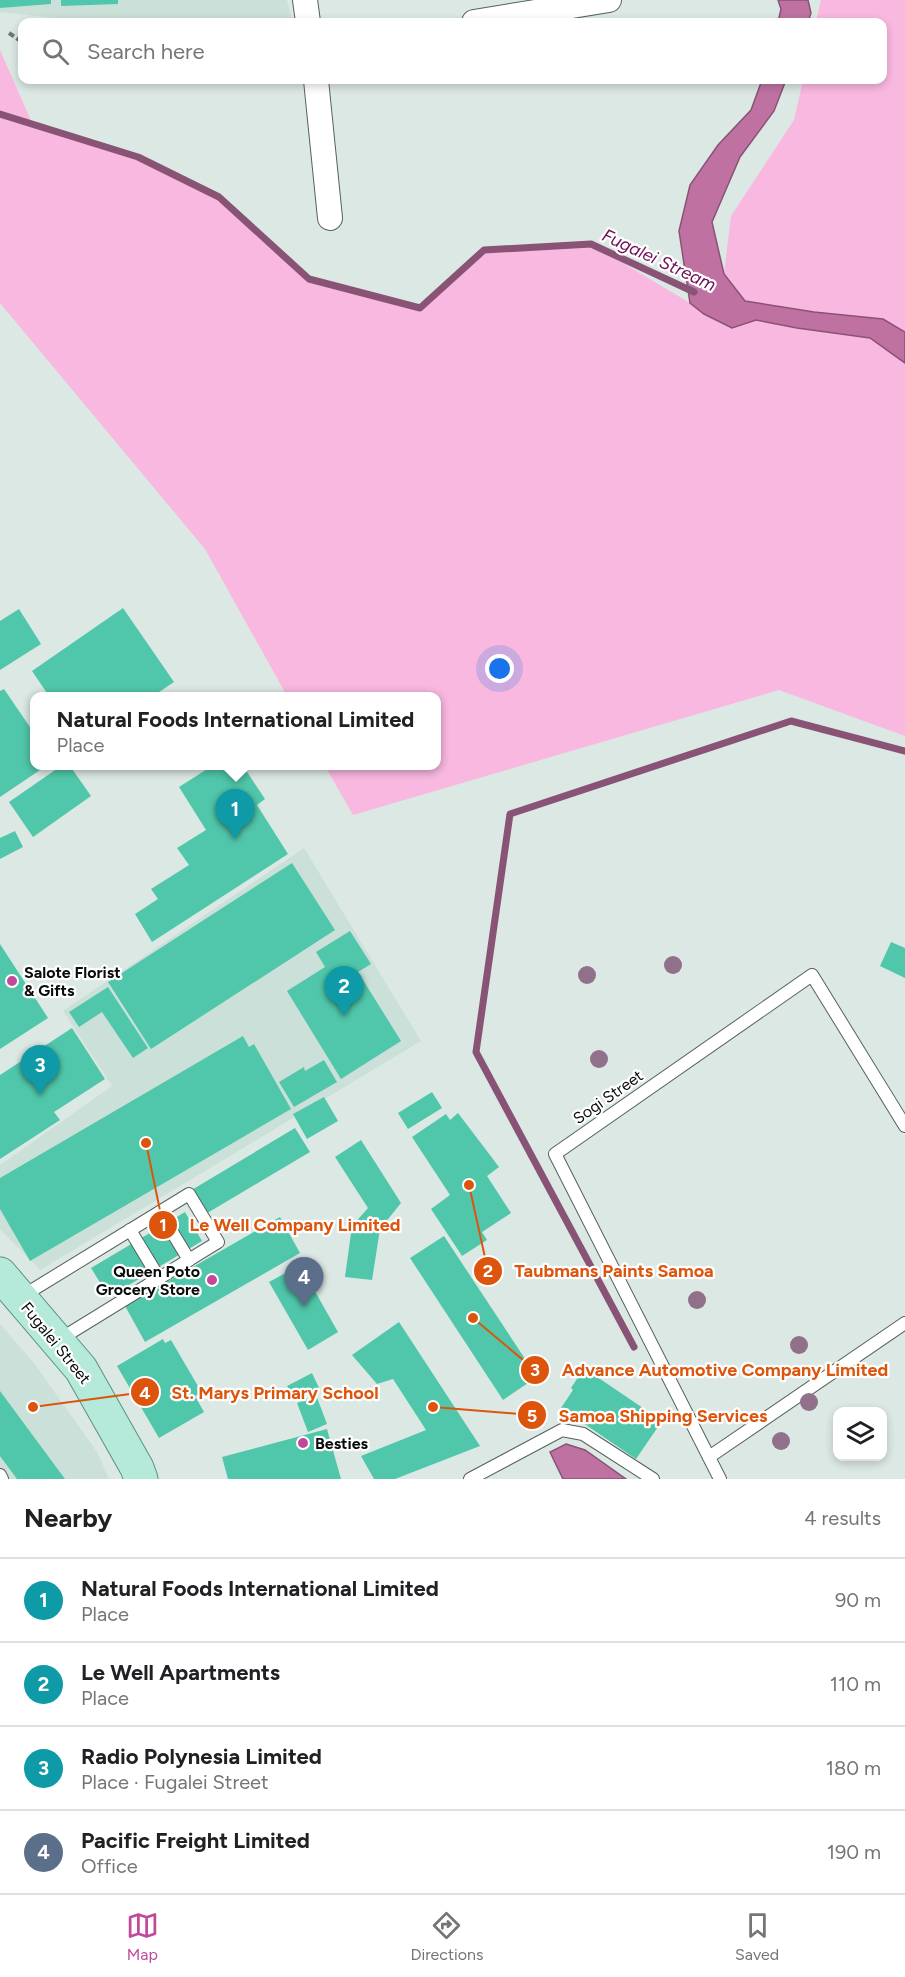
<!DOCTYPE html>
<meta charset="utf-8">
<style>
:root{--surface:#fff;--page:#f2f2f2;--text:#202124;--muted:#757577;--line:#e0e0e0;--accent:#c2489b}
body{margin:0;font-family:Figtree,sans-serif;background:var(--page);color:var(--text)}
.controls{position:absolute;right:18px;bottom:18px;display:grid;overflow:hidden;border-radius:12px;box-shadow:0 3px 9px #0003}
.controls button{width:54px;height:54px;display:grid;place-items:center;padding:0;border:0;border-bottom:2px solid var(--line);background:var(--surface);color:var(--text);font:30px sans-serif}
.you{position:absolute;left:500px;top:669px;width:21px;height:21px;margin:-15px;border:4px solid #fff;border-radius:50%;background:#1a73e8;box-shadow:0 0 0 9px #1a73e833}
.badge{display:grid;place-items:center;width:39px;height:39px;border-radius:50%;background:var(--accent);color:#fff;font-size:20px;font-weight:700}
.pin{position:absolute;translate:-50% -50px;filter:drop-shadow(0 2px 3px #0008)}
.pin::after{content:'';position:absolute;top:32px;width:21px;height:18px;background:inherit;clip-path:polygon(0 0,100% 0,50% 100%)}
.popup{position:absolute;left:30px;top:692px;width:411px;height:78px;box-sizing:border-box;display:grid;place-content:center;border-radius:12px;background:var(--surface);filter:drop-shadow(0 2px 4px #0005);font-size:20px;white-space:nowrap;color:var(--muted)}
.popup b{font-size:22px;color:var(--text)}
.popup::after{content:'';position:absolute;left:50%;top:100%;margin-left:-12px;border:12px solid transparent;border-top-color:var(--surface)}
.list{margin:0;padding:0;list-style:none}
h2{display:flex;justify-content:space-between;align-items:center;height:78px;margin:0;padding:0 24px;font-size:26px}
h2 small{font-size:20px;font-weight:400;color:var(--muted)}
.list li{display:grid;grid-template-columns:39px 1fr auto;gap:18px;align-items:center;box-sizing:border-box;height:84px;padding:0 24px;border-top:2px solid var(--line)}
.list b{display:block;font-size:22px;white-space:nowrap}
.list p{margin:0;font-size:20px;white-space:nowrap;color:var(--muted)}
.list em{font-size:20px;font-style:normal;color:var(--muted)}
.icon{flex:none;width:33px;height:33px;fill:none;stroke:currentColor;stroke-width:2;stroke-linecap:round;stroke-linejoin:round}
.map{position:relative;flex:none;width:905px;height:1479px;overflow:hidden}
.search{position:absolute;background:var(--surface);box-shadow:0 3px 9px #0003;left:18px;right:18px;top:18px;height:66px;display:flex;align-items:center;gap:15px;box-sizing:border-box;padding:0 21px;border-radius:12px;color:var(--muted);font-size:22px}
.sheet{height:414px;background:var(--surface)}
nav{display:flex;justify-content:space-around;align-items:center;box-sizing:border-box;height:84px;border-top:2px solid var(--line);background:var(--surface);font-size:16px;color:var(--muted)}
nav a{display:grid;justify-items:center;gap:3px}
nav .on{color:var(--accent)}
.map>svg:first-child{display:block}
</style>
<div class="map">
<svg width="905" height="1479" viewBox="0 0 905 1479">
<rect width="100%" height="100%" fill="#dce8e4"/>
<g fill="#cae0d9">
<path d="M0,0H287L292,19L268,22H92L0,12Z"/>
<path d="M304,848L421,1041L40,1270L0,1229V1165L112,1086L63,1011Z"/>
<path d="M0,1324L33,1362L97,1452L109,1479H0Z"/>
</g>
<g fill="#f9b8df">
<path d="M821,0H905V333L814,312L745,301L724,274L731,216L794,120L803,80H882V22H816Z"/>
<path d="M0,50L32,123L138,157L219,197L309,279L420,308L484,250L591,244L732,328L756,320L797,328L870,338L905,363V736L779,690L353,815L325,766H436V696H287L205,549L0,303Z"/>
</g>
<g fill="#bf72a2" stroke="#885375" stroke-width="1.5">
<path d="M778,0H808L811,13L808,22H778L781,9Z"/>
<path d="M762,80H786L774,111L740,157L712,222L724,274L745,301L814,312L883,319L905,332V363L870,338L797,328L756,320L732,328L704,314L690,303L679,231L690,185L718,145L751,110Z"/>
<path d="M566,1444L585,1450L626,1479H563L550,1452Z"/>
</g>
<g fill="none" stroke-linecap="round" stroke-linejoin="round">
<g stroke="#885375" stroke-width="7">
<path d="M0,114L138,157L219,197L309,279L420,308L484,250L591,244L694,292"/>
<path d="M634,1347L476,1052L510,814L791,721L905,751"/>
</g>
</g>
<g fill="#50c7aa">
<path d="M0,0H51V4L0,8Z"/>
<path d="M61,0H118V4L61,6Z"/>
<path d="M123,608L174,682L153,696H49L32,671Z"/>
<path d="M19,609L41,644L0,670V621Z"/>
<path d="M4,689L34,733V766H46L0,797V691Z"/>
<path d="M61,766H70L91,796L33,837L9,802Z"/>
<path d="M212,766H243L265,799L257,805L288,854L152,942L135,914L158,899L151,889L189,865L177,848L206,830L179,787Z"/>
<path d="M15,831L23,847L0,859V838Z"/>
<path d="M292,863L335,930L151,1049L108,982Z"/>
<path d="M350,931L371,964L358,972L401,1041L341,1079L287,991L325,967L316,952Z"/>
<path d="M891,942L905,948V978L880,966Z"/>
<path d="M0,944L48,1018L0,1049Z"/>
<path d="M108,987L148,1048L133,1058L102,1012L79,1027L69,1012Z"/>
<path d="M72,1028L105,1079L54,1112L60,1120L0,1159V1075Z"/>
<path d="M243,1036L249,1047L254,1044L291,1109L30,1261L0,1209V1178Z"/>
<path d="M324,1060L337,1082L294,1107L279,1082L304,1067L305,1071Z"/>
<path d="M432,1092L442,1108L408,1129L398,1113Z"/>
<path d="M324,1097L338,1121L307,1139L293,1114Z"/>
<path d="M458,1113L499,1167L487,1176L511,1213L482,1232L487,1240L462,1256L431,1209L450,1195L412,1137L446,1114L450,1120Z"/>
<path d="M295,1128L310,1152L204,1215L190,1191Z"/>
<path d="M361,1140L401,1203L380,1229L372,1280L345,1277L352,1226L368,1208L335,1157Z"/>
<path d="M185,1212L202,1241L109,1297L91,1268Z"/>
<path d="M280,1217L300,1253L145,1342L125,1306Z"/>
<path d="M444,1236L537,1377L503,1400L410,1258Z"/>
<path d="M300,1265L338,1332L308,1350L269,1282Z"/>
<path d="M399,1322L480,1446L395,1479H374L361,1456L426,1430L393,1379L377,1384L352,1355Z"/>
<path d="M163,1339L165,1343L171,1340L202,1393L195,1396L204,1412L159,1438L117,1366Z"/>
<path d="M584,1368L662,1421L636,1459L561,1408L573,1390L571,1388Z"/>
<path d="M312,1373L319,1388L295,1400L287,1386Z"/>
<path d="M0,1391L65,1479H17L0,1456Z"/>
<path d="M316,1395L327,1424L308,1432L297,1403Z"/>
<path d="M327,1429L341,1479H228L222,1457Z"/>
</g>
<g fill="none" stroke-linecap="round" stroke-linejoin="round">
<g stroke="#55605d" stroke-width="14">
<g id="service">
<path d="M160,1212L189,1260"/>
<path d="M130,1230L159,1278"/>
<path d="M21,1297L189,1194L218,1242L57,1341"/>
<path d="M709,1457L905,1323"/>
<path d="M0,1475L2,1479"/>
<path d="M470,1479L562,1430L583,1434L653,1479"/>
<path d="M720,1479L555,1154L812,975L905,1126"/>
</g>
</g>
<g stroke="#55605d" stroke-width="26">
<g id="minor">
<path d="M305,0L308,22"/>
<path d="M474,22L609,0"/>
<path d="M316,80L330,218"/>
</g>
</g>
<g stroke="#589282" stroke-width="35">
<path id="primary" d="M0,1274L81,1369L137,1468L141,1479"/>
</g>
<path stroke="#6f7774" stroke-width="4" stroke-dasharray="6 3" stroke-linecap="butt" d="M9,33L22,42"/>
<use href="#service" stroke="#fff" stroke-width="12"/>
<use href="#minor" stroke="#fff" stroke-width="24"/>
<use href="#primary" stroke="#b5e9da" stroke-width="33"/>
</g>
<g fill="#917089">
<circle cx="673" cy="965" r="9"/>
<circle cx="587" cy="975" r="9"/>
<circle cx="599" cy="1059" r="9"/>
<circle cx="697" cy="1300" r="9"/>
<circle cx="799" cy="1345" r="9"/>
<circle cx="809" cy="1402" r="9"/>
<circle cx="781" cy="1441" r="9"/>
</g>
<g fill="#c2489b" stroke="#fff" stroke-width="2">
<circle cx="12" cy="981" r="6"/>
<circle cx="212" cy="1280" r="6"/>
<circle cx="303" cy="1443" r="6"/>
</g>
<g text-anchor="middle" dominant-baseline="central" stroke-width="4.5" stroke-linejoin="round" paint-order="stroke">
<g font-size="16" font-weight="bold" fill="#080c0b" stroke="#fff" text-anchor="start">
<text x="24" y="972">Salote Florist<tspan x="24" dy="18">&amp; Gifts</tspan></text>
<text x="200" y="1271" text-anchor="end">Queen Poto<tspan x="200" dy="18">Grocery Store</tspan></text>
<text x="315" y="1443">Besties</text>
</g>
<g font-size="16" fill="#080c0b" stroke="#fff">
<text transform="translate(608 1097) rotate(-35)">Sogi Street</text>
<text transform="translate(56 1343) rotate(51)">Fugalei Street</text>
</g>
<g font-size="18" font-style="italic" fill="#6d0d53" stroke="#fff">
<text transform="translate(659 260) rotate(25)">Fugalei Stream</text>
</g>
</g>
<path fill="none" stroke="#dd550c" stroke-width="2" d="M146 1143L163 1225M469 1185L488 1271M473 1318L535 1370M33 1407L145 1392M433 1407L532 1415"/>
<g fill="#dd550c" stroke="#fff" stroke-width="2">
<circle cx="146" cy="1143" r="6"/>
<circle cx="469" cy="1185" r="6"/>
<circle cx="473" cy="1318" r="6"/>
<circle cx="33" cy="1407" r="6"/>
<circle cx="433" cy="1407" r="6"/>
<circle cx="163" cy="1225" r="15"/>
<circle cx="488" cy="1271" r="15"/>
<circle cx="535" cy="1370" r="15"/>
<circle cx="145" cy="1392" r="15"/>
<circle cx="532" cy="1415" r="15"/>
</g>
<g font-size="18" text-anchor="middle" font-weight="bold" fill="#fff">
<text x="163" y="1231">1</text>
<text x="488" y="1277">2</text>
<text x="535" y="1376">3</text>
<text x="145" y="1399">4</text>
<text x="532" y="1422">5</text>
</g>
<g font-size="18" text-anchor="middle" font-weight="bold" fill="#dd550c" stroke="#fff" stroke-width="4.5" stroke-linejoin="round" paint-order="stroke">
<text x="295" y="1231">Le Well Company Limited</text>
<text x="614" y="1277">Taubmans Paints Samoa</text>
<text x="725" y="1376">Advance Automotive Company Limited</text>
<text x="275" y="1399">St. Marys Primary School</text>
<text x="663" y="1422">Samoa Shipping Services</text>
</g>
</svg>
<div class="controls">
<button><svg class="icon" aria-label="layers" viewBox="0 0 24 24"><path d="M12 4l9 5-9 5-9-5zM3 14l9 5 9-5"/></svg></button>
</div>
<div class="you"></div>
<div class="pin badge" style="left:235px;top:839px;background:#0f9aa8">1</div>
<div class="popup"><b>Natural Foods International Limited</b>Place</div>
<div class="pin badge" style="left:344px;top:1016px;background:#0f9aa8">2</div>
<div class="pin badge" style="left:40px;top:1095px;background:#0f9aa8">3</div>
<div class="pin badge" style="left:304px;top:1307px;background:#5c6f8a">4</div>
<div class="search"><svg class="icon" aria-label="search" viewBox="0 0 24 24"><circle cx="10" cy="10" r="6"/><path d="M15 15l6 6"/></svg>Search here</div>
</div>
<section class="sheet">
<h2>Nearby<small>4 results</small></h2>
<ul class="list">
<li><span class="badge" style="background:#0f9aa8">1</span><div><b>Natural Foods International Limited</b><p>Place</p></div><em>90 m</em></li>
<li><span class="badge" style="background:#0f9aa8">2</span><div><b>Le Well Apartments</b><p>Place</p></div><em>110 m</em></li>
<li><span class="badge" style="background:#0f9aa8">3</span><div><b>Radio Polynesia Limited</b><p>Place · Fugalei Street</p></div><em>180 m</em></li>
<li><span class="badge" style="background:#5c6f8a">4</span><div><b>Pacific Freight Limited</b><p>Office</p></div><em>190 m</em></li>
</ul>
</section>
<nav>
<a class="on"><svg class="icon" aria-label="map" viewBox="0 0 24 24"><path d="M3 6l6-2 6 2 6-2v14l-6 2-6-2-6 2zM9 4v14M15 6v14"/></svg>Map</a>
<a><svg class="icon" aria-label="directions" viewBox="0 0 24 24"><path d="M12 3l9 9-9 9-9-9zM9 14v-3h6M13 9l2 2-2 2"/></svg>Directions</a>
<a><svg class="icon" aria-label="saved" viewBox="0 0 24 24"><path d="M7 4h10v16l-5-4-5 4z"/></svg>Saved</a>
</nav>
